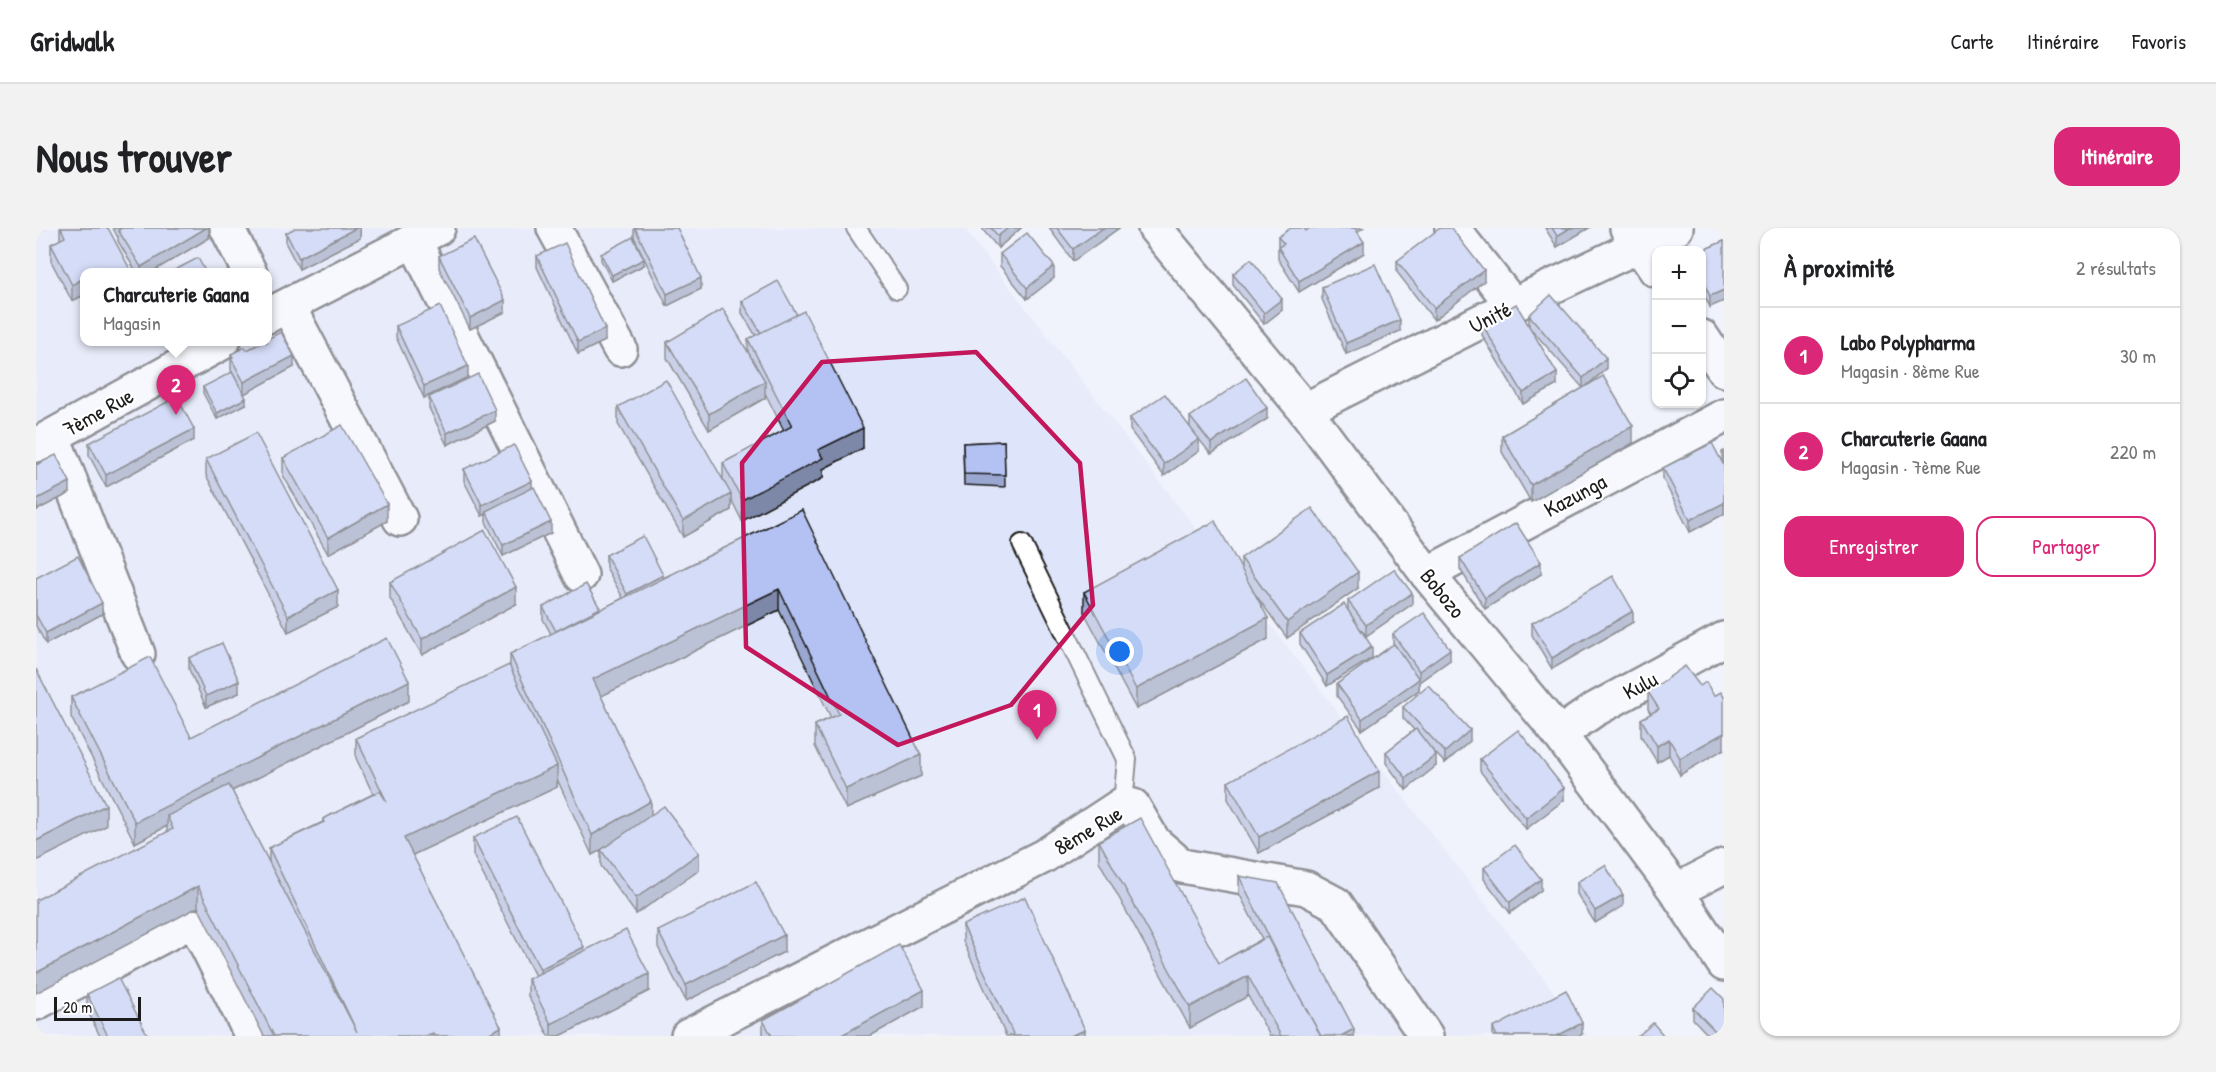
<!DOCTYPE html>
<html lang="fr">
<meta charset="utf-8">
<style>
:root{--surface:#fff;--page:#f2f2f2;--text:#202124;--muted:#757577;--line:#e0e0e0;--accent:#db2777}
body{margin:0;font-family:"Patrick Hand",sans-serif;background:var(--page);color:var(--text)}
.controls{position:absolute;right:18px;top:18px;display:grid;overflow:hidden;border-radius:12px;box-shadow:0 2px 4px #0004}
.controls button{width:54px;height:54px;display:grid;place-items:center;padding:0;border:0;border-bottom:2px solid var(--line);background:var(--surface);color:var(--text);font:30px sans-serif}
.scale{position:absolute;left:18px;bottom:15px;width:87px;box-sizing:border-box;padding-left:6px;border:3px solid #1c1c1c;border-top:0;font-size:16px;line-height:21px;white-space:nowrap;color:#1c1c1c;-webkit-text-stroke:4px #fff;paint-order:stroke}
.you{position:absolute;left:1084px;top:424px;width:21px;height:21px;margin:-15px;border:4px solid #fff;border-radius:50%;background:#1a73e8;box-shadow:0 0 0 9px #1a73e833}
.badge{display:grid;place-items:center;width:39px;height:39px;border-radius:50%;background:var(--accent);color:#fff;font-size:20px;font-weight:700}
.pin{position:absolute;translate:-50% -50px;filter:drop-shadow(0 2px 3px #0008)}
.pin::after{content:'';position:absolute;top:32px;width:21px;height:18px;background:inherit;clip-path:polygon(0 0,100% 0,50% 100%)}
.popup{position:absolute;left:44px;top:40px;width:192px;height:78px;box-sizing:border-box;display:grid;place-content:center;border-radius:12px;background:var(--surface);filter:drop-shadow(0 2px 4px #0005);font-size:20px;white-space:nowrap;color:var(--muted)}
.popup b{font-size:22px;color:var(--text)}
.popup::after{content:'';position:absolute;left:50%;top:100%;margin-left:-12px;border:12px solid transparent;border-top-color:var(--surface)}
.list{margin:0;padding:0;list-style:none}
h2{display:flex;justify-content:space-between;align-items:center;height:78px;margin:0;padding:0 24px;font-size:26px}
h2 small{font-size:20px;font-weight:400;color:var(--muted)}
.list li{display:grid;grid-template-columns:39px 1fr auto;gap:18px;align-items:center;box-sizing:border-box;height:96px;padding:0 24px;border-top:2px solid var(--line)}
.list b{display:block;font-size:22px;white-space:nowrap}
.list p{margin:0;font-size:20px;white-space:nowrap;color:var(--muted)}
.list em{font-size:20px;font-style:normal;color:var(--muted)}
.actions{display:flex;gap:12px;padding:18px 24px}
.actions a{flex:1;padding:14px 0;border:2px solid var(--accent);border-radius:18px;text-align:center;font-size:21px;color:var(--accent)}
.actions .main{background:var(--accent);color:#fff}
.icon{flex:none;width:33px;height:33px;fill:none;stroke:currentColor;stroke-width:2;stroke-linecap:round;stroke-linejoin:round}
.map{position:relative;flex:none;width:1688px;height:808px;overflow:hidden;border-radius:18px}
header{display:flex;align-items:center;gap:36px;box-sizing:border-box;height:84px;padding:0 30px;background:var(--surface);border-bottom:2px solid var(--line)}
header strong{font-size:28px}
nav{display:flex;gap:33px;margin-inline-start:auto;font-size:21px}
.intro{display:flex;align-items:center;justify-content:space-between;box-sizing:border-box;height:144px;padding:0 36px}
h1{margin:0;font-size:42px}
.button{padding:15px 27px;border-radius:18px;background:var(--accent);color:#fff;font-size:21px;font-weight:700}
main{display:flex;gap:36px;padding:0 36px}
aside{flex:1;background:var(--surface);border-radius:18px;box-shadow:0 2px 4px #0004}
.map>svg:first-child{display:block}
</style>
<header>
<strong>Gridwalk</strong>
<nav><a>Carte</a><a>Itinéraire</a><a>Favoris</a></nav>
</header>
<div class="intro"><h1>Nous trouver</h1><a class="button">Itinéraire</a></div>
<main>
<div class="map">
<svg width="1688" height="808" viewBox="0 0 1688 808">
<rect width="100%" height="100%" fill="#f0f3fc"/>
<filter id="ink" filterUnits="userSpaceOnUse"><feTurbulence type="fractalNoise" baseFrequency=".0167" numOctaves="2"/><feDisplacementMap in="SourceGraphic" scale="12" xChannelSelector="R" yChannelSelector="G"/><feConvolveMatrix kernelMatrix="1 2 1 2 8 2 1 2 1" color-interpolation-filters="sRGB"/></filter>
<g filter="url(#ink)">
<path fill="#dee4f9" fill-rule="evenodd" d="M0,0H928L1552,808H0ZM48,45H231V114H48Z"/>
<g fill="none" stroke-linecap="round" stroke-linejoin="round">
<g stroke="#1c1c1c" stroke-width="22">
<g id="service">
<path d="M820,0L861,61"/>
<path d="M986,316L1091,531L1087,576"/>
</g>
</g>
<g stroke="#1c1c1c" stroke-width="38">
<g id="minor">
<path d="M191,0L214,45"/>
<path d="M518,0L584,121"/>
<path d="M1119,0L1269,182L1391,346L1523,506L1640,663L1688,736"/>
<path d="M1416,0L1477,77"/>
<path d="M1591,0L1620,42"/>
<path d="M378,12L545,347"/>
<path d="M252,78L364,291"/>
<path d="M231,88L402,0"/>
<path d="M1666,109L1688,142"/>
<path d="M1269,182L1477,77L1640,0"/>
<path d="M17,209L102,426"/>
<path d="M0,217L187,114"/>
<path d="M1391,346L1688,188"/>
<path d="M1523,506L1558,482L1688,411"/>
<path d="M1640,663L1688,638"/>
<path d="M0,775L146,698H156L163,702L216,808"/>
<path d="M652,808L1008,628L1087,576L1097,578L1118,614L1146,638L1270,660L1300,676L1390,808"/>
</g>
</g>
<use href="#service" stroke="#fff" stroke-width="18"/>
<use href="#minor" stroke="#fff" stroke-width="33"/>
</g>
<g fill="#9aa7d0" stroke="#1c1c1c" stroke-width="1.5">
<path d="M24,0H72L48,45V67L36,73L15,33V16L24,12Z"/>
<path d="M77,0H173V10L114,45H101L82,13V8H81Z"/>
<path d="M324,0V10L263,41L250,16V5Z"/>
<path d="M598,0H641L665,61L631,78L598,9Z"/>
<path d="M947,0H985L962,20L947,2Z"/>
<path d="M1013,0H1083L1037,33Z"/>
<path d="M1274,0H1327L1321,4L1328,25L1263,64L1242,31V9L1270,3Z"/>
<path d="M1509,0H1553L1521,19Z"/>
<path d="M1688,13L1674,79L1665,60V23Z"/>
<path d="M565,26L608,37L576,53L565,32Z"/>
<path d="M964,26L1018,50L991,71L964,38Z"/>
<path d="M403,28L469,84L434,101L403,40Z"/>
<path d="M501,28L569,113L542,126L501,39Z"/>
<path d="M1361,33L1448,53L1398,92L1361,44Z"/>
<path d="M1197,46L1246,82L1228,96L1197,57Z"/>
<path d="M1286,59L1364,103L1310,126L1286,71Z"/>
<path d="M706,73L827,220L787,241V250L706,293L695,271V282L647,309L582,196V179L687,251V235L748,203L729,165V170L673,202L631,130V114L712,125V111L720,108L706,85Z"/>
<path d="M1493,87L1570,141L1551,158L1597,215L1495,274L1466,224V208L1547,160L1496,102L1521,157L1487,176L1446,107V96L1493,97Z"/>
<path d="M360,98L432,149L388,170L360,109Z"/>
<path d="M211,122L258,139L208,166L195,142V126Z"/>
<path d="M167,159L210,176L181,191L167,165Z"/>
<path d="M393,169L459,193L411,217L393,180Z"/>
<path d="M1154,189L1231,191L1175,226L1162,210L1163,223L1128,248L1094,202V190L1154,199Z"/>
<path d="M158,212L70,259L53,227V215Z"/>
<path d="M968,213L969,259L928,257L927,215Z"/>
<path d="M1688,223V286L1654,304L1627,251V240L1686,234V224Z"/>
<path d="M247,230L351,293L292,326L247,247Z"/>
<path d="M170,231L302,379L252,404L170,247Z"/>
<path d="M0,237L34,265L1,282L0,280Z"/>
<path d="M428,241L496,260L515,305L467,328L450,294V286L446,288L428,253Z"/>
<path d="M766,282L885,548L810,581L779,518V497L795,490L743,382L565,468L615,587L663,642L600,686L565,638V622L556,627L521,551V559L376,627L465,808H228L162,679L131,604V598L99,615L35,489V469L155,509L373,473L196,563L233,635V620L287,594V591L337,566L320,530V510L474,438V426L515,406L507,391V379L564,382L587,370L570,339V327L627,350Z"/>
<path d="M1205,330L1322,360L1251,410L1219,366L1232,411L1100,481L1048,384V364L1205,340Z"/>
<path d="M1424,330L1505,346L1449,381L1424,341Z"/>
<path d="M0,350L66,386L10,416L0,398Z"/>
<path d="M354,354L480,376L386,427L354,370Z"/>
<path d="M1312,373L1376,376L1330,408L1325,401L1336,430L1291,458L1264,416V405L1312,383Z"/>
<path d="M1597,394L1516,441L1496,407V395Z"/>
<path d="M1357,406L1414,432L1383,454V462L1326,502L1301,468V456L1357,417Z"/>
<path d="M153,430L203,465L170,479L153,441Z"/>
<path d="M1664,458L1678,468L1644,547L1633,527L1621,534L1605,508V491L1615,486L1612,481V464Z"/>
<path d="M1367,479L1434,513L1409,535L1396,522L1400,538L1370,562L1350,535V524L1378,502L1367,490Z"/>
<path d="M1444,531L1528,572L1490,601L1444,543Z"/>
<path d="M1192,554L1343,560L1223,625L1192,571Z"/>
<path d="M437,610L548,723L613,763L524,808H513L492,768V751L499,748L437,627Z"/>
<path d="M1063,613L1183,735L1226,711L1203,665V648L1318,808H1234L1212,768L1154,800L1063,633Z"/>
<path d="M1448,640L1505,662L1474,685L1448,651Z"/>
<path d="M1541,654L1587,678L1559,695L1541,666Z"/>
<path d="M927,697L1049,808H970L927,713Z"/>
<path d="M622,703L748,724L650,773L622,719Z"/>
<path d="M51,766L112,808H64L51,782Z"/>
<path d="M888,778L834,808H727V792Z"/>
<path d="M1657,780L1688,808H1673L1657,791Z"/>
<path d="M1457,800L1546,806L1543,808H1457Z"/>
</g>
<g fill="#7d88a9" stroke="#1c1c1c" stroke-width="1.5">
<path d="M0,0H10L0,5Z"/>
<path d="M170,0H173V10L114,45H105V39Z"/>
<path d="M320,0H324V10L263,41V30Z"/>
<path d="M972,0H985L962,20V8Z"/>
<path d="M1067,0H1083L1037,33V21Z"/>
<path d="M1534,0H1553L1521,19V8Z"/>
<path d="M1328,14V25L1263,64V53Z"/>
<path d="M608,31V37L576,53V47Z"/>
<path d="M1018,38V50L991,71V60Z"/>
<path d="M1448,42V53L1398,92V80Z"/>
<path d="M48,50V67L36,73V57Z"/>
<path d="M665,50V61L631,78V66Z"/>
<path d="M1688,62V73L1674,79V68Z"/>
<path d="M1246,71V82L1228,96V85Z"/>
<path d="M469,72V84L434,101V90Z"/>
<path d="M1364,92V103L1310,126V115Z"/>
<path d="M569,101V113L542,126V114Z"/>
<path d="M258,128V139L208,166V154Z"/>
<path d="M1570,130V141L1547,161V150Z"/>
<path d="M432,138V149L388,170V158Z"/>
<path d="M1521,145V157L1487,176V165Z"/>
<path d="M729,153V170L673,202V186Z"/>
<path d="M210,170V176L181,191V185Z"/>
<path d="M1231,180V191L1175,226V215Z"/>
<path d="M459,182V193L411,217V205Z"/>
<path d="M1597,198V215L1495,274V257Z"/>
<path d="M827,200V220L787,241V250L706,293V272L782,222Z"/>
<path d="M158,201V212L70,259V247Z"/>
<path d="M1163,211V223L1128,248V236Z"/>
<path d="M496,253V264L450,283V286L446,288V277Z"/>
<path d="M34,254V265L1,282V271Z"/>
<path d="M695,266V282L647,309V293Z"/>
<path d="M1688,275V286L1654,304V292Z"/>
<path d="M351,276V293L292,326V310Z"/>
<path d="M515,294V305L467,328V317Z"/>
<path d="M1505,334V346L1449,381V370Z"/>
<path d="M1322,344V360L1251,410V394Z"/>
<path d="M627,347V359L591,378V366Z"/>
<path d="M480,359V376L386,427V411Z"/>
<path d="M743,361V382L557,472V451Z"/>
<path d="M302,362V379L252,404V388Z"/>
<path d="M1376,365V376L1330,408V397Z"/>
<path d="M66,375V386L10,416V405Z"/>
<path d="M1597,383V394L1516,441V430Z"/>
<path d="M1232,390V411L1100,481V461Z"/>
<path d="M1336,419V430L1291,458V447Z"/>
<path d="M1414,421V432L1383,454V462L1326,502V491L1383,451V443Z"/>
<path d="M203,453V465L170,479V468Z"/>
<path d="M373,453V473L178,572L131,588V598L99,615V594L177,552Z"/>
<path d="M1434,502V513L1409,535V524Z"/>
<path d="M1688,505V521L1644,547V530Z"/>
<path d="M1633,511V527L1621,534V518Z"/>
<path d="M885,527V548L810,581V561Z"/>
<path d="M1400,527V538L1370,562V550Z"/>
<path d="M521,538V559L368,631V610Z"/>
<path d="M1343,543V560L1223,625V609Z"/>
<path d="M1528,560V572L1490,601V590Z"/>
<path d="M615,573V594L556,627V607Z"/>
<path d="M70,577V598L0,633V613Z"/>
<path d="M663,625V642L600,686V670Z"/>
<path d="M1505,651V662L1474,685V674Z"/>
<path d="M162,658V679L0,765V745Z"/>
<path d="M1587,667V678L1559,695V683Z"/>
<path d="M748,707V724L650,773V757Z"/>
<path d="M548,719V736L504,757V741Z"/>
<path d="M613,746V763L524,808H515V796Z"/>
<path d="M1212,748V768L1154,800V779Z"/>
<path d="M888,762V778L834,808H804Z"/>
<path d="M1546,795V806L1543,808H1521Z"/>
<path d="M465,799V808H448Z"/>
<path d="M1318,801V808H1305Z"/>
<path d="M1049,802V808H1034Z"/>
<path d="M1688,802V808H1683V807Z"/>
</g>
<g fill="#b3c2f2" stroke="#1c1c1c" stroke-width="1.5">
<path d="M25,0H72L96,45H48V50L36,57L15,16L29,9Z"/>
<path d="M86,0H170L105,39L82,2Z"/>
<path d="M259,0H320L263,30L250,5Z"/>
<path d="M599,0H641L665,50L631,66Z"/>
<path d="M955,0H972L962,8Z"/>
<path d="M1021,0H1067L1037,21Z"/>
<path d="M1255,0H1268L1270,3L1274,0H1319L1328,14L1263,53L1242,19L1248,16L1242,9Z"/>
<path d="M1404,0H1415L1448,42L1398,80L1361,33Z"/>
<path d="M1516,0H1534L1521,8Z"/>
<path d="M991,5L1018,38L991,60L964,26Z"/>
<path d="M597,9L608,31L576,47L565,26Z"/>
<path d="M438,11L469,72L434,90L403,28Z"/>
<path d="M1688,13V62L1674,68L1665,49V23Z"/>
<path d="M529,15L569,101L542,114L501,28Z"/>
<path d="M162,30L170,45H133Z"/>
<path d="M1215,31L1246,71L1228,85L1197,46Z"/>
<path d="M1339,36L1364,92L1310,115L1286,59Z"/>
<path d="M742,53L761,87L725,105L706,73Z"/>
<path d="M1515,67L1570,130L1547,150L1493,87Z"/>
<path d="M1480,76L1521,145L1487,165L1446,96Z"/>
<path d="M404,78L432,138L388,158L360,98Z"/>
<path d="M687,81L729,153L673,186L631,114Z"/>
<path d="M768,83L827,200L782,222L787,230L706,272L687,235L756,198L712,111Z"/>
<path d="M245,104L258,128L208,154L195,130L197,129L195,126L209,119L211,122L227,114H231V111Z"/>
<path d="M196,144L210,170L181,185L167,159Z"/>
<path d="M442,146L459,182L411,205L393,169Z"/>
<path d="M1567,148L1597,198L1495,257L1466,208Z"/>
<path d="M1210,150L1231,180L1175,215L1154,189Z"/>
<path d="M630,152L695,266L647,293L582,179Z"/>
<path d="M1129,166L1163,211L1128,236L1094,190Z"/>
<path d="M141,169L158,201L70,247L53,215Z"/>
<path d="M306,197L351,276L292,310L247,230Z"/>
<path d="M220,205L302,362L252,388L170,231Z"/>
<path d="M968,213L969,247L928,246L927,215Z"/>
<path d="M1676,215L1688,238V275L1654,292L1627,240Z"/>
<path d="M478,217L496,253L446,277L428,241Z"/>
<path d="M20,227L34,254L1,271L0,268V237Z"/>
<path d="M498,259L515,294L467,317L450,283Z"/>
<path d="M1276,280L1322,344L1251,394L1205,330Z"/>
<path d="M766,282L885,527L810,561L779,497L803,486L743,361L557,451L615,573L556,607L474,426Z"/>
<path d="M1179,293L1232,390L1100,461L1048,364Z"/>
<path d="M1480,295L1505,334L1449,370L1424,330Z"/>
<path d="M449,302L480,359L386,411L354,354Z"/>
<path d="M607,308L627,347L591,366L570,327Z"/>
<path d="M42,328L66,375L10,405L0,387V350Z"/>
<path d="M1358,341L1376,365L1330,397L1312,373Z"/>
<path d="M1577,348L1597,383L1516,430L1496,395Z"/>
<path d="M550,356L564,380L520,403L507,379Z"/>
<path d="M1308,376L1336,419L1291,447L1264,405Z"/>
<path d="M1388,385L1414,421L1383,443L1357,406Z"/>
<path d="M351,410L373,453L177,552L178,554L99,594L35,469L114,429L155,509Z"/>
<path d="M186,415L203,453L170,468L153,430Z"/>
<path d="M1358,416L1383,451L1326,491L1301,456Z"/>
<path d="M473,437L521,538L368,610L465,799L448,808H398L397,805L389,808H238L162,658L0,745V672L137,601L131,588L193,557L321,804L233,620L288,594L287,591L344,563L351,574L320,510Z"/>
<path d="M1649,438L1664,458L1670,454L1678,468L1685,464L1688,469V505L1644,530L1633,511L1621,518L1605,491L1623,481L1612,464Z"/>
<path d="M0,441L70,577L0,613Z"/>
<path d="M1392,457L1434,502L1409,524L1367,479Z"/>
<path d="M1312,488L1343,543L1223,609L1192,554Z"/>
<path d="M1380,501L1400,527L1370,550L1350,524Z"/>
<path d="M1482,502L1528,560L1490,590L1444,531Z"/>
<path d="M628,578L663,625L600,670L565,622Z"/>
<path d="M481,589L548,719L504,741L437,610Z"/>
<path d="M1104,590L1183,735L1231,709L1285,808H1245L1212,748L1154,779L1063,613Z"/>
<path d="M1479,617L1505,651L1474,674L1448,640Z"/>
<path d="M1569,637L1587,667L1559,683L1541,654Z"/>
<path d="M1203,648L1242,655L1318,801L1305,808H1285L1254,751Z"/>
<path d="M720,654L748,707L650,757L622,703Z"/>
<path d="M989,669L1049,802L1034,808H978L927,697Z"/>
<path d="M590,702L613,746L515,796L492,751Z"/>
<path d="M863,717L888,762L804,808H736L727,792Z"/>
<path d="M82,750L112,808H72L51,766Z"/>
<path d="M1677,760L1688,771V802L1683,807L1657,780Z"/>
<path d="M1530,762L1546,795L1521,808H1461L1457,800Z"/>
<path d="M1617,795L1628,808H1602Z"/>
</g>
</g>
<path d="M0 0H1688V808H0ZM940,124L1044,235L1057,377L975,477L862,517L710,419L706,235L786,134Z" fill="#f0f3fc" fill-opacity=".55" fill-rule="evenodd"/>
<path fill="none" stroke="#c2185b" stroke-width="4.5" stroke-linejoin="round" d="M940,124L1044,235L1057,377L975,477L862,517L710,419L706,235L786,134Z"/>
<g text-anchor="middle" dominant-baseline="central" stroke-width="4.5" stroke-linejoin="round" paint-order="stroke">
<g font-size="22" fill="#1c1c1c" stroke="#fff">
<text transform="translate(1454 89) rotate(-27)">Unité</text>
<text transform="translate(62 184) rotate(-29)">7ème Rue</text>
<text transform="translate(1539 267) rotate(-28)">Kazunga</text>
<text transform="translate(1407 365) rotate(51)">Bobozo</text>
<text transform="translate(1604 457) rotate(-28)">Kulu</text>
<text transform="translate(1052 602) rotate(-31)">8ème Rue</text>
</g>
</g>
</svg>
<div class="controls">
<button>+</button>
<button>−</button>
<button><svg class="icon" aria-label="locate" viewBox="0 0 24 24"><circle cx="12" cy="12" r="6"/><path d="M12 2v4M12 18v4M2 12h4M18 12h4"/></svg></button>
</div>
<div class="scale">20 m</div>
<div class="you"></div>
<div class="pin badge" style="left:1001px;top:512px">1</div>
<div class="pin badge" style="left:140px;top:187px">2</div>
<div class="popup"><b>Charcuterie Gaana</b>Magasin</div>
</div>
<aside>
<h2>À proximité<small>2 résultats</small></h2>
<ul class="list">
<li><span class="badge">1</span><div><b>Labo Polypharma</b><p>Magasin · 8ème Rue</p></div><em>30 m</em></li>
<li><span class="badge">2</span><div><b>Charcuterie Gaana</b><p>Magasin · 7ème Rue</p></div><em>220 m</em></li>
</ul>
<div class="actions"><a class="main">Enregistrer</a><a>Partager</a></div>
</aside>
</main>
